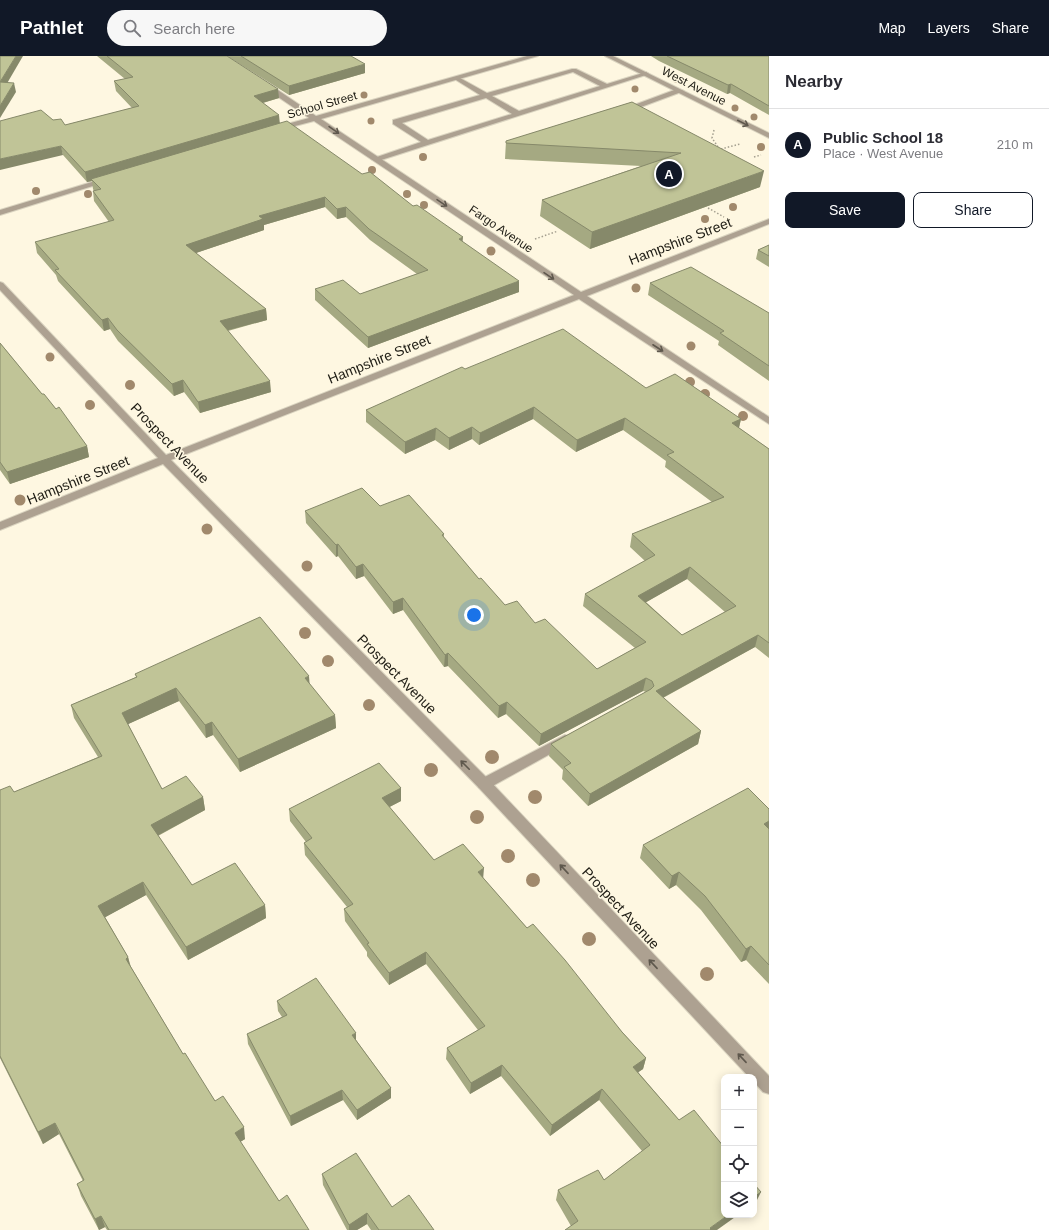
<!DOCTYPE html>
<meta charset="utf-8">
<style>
:root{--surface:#fff;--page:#f7f7f7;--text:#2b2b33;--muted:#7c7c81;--line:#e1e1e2;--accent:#111827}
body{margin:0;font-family:Helvetica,sans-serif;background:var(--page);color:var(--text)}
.controls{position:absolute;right:12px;bottom:12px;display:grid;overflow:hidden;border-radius:8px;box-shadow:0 2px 10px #0003}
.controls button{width:36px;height:36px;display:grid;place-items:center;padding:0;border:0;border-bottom:1px solid var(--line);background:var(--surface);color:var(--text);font:20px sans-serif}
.you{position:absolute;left:474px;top:559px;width:14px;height:14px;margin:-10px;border:3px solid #fff;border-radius:50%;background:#1a73e8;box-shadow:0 0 0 6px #1a73e833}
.badge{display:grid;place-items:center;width:26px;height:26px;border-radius:50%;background:var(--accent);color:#fff;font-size:13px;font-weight:700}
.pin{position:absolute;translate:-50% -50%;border:2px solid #fff;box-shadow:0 1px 4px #0006}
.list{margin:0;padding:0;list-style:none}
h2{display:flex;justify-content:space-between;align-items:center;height:52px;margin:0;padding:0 16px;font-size:17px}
h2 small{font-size:13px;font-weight:400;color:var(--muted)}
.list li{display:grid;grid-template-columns:26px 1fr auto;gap:12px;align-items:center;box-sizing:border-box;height:72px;padding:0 16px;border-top:1px solid var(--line)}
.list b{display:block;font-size:15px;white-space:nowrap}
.list p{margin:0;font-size:13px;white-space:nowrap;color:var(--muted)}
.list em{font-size:13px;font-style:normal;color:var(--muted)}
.actions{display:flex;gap:8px;padding:12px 16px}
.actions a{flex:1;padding:9px 0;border:1px solid var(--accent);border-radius:8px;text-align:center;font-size:14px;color:var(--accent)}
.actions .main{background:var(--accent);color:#fff}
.icon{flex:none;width:22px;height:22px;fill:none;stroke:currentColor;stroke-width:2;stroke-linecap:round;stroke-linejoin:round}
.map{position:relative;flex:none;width:769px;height:1174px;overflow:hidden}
header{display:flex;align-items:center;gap:24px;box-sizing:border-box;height:56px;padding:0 20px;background:var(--accent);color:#fff}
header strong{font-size:19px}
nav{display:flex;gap:22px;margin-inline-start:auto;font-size:14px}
.search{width:280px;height:36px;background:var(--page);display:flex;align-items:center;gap:10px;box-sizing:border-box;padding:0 14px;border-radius:22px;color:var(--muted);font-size:15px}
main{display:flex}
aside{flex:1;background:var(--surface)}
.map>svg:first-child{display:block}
</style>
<header>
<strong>Pathlet</strong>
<div class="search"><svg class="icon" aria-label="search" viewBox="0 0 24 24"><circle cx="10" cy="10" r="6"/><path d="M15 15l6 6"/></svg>Search here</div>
<nav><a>Map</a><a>Layers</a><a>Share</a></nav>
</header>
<main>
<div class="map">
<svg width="769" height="1174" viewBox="0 0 769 1174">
<rect width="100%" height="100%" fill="#fef7e1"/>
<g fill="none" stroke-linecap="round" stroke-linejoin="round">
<g stroke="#dad4c0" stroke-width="2">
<g id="lane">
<path d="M572,13H576L607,28L646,16L649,18L378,105L371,103L421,86L393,68V64L480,39L456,24V22H460L487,37ZM573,16L600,30L519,55L492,40ZM486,42L512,58L428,84L402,67Z"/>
<path d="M677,33L684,35L641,51L634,49Z"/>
<path d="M565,679L570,681L571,684L570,687L489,732L484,733L479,732L477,728L479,724Z"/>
</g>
</g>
<g stroke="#dad4c0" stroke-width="2">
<g id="street">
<path d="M527,0H538L321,63L581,236L769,163V168L587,240L769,361V368L579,243L171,404L489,724L769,1020V1038L763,1036L754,1026V1021H749L479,732L163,408L0,474V466L158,402L0,234V226L3,227L166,399L574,239L314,65L276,75V71L309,62L262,30L269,28L316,60Z"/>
<path d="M605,0H613L769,77V82Z"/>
<path d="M105,122L112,124L0,159V154Z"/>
</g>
</g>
<g stroke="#a49f8f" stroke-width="1.5" stroke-dasharray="1.5 2" stroke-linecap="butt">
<path d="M714,74L712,82L718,91"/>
<path d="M721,93L740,88"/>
<path d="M754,101L761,99"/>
<path d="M708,152L724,161"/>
<path d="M535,183L558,175"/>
</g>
<use href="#lane" fill="#ada191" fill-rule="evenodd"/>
<use href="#street" fill="#ada191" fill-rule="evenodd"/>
</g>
<g fill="#a1896c">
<circle cx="676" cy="23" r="3.5"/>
<circle cx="635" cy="33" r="3.5"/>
<circle cx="705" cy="37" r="3.5"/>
<circle cx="364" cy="39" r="3.5"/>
<circle cx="735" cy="52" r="3.5"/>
<circle cx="754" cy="61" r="3.5"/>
<circle cx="371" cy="65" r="3.5"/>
<circle cx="761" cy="91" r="4"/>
<circle cx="423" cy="101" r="4"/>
<circle cx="372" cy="114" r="4"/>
<circle cx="36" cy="135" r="4"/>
<circle cx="88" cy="138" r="4"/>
<circle cx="407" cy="138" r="4"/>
<circle cx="424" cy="149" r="4"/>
<circle cx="733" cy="151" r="4"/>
<circle cx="705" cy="163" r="4"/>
<circle cx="491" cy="195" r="4.5"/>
<circle cx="636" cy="232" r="4.5"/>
<circle cx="691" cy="290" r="4.5"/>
<circle cx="50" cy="301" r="4.5"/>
<circle cx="690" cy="326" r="5"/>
<circle cx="130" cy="329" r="5"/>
<circle cx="705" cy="338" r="5"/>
<circle cx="90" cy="349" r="5"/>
<circle cx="743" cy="360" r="5"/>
<circle cx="20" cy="444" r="5.5"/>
<circle cx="207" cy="473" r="5.5"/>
<circle cx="307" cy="510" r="5.5"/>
<circle cx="305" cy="577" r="6"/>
<circle cx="328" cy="605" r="6"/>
<circle cx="369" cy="649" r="6"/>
<circle cx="492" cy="701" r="7"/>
<circle cx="431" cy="714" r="7"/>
<circle cx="535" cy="741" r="7"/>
<circle cx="477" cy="761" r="7"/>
<circle cx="508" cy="800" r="7"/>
<circle cx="533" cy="824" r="7"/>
<circle cx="589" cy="883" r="7"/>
<circle cx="707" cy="918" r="7"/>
</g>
<g fill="#a5a982" fill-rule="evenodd">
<path d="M97,0H227L279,42L263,47L280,67L413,150L463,186L519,236L368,292L315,244V233L360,238L417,218L370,184L346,161L337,163L325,151L264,169V174L196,197L266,253L267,264L228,275L271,336L200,357L184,336L174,340L118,285L110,273L104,275L58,225L56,219L37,197L35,186L109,166L94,145L93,135H94L93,133L92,125L87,126L63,99L53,64L65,69L132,52L116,35L114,25L125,23Z"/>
<path d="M227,0H351L365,17L289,39Z"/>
<path d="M651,0H769V59L730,37L727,38L659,5Z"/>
<path d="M632,46L760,131L590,193L540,160L542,144L641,110L505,103L506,85Z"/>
<path d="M769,189V211L756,203L758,194Z"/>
<path d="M650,227L769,257V325L718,289L719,285L648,239Z"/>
<path d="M0,287L42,338L56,353L87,390L89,401L10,428L0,414Z"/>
<path d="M465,313L646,332L741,363L739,372L769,393V602L755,591L663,642L701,675L698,688L588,750L562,723L563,714L549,700L551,688L646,636L643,635L539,690L506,658L498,662L448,610L444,611L403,554L393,558L364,520L356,523L338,500L336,501L306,467L305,455L380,450L444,478V482L479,523L505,549L535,567L597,613L635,592L583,550L585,538L645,505L630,491L632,478L712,446L665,411L666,405L623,374L576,396L533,363L479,389L472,383L449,394L435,384L405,398L366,366V354ZM687,523L725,556L682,579L646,546Z"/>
<path d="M135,618L309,628L335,659L336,672L240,716L213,679L206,682L179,645L128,668L162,733L203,741L205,754L158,780L192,829L265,849L266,862L188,904L146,839L105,861L128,901L131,911L183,998L215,1045L245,1083L240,1086L279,1145L309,1174H107L105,1171L99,1174L81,1140L77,1128L83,1125L59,1078L43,1088L0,1002V734L14,736L98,701L74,662L71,649L136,621Z"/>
<path d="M401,732V745L389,751L434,804L483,822L527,872L646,1002L643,1013L638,1016L679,1064L724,1091L571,1170L556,1144L558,1134L604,1124L642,1095L599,1044L550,1080L501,1020L470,1038L446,1003L447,992L478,974L426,908L389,929L367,900V896L345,865L344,853L347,851L305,799L304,787L306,786L290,765L289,753Z"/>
<path d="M769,753V928L746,904L741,906L701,854L676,829L669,833L640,802L643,789Z"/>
<path d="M277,945L356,984L391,1032V1042L357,1064L343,1044L291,1070L248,988L247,978L282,961L278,955Z"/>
<path d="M322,1118L392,1151L434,1174H371L367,1168L357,1174H347L323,1129Z"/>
</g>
<g fill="#86896a">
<path d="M16,0H23L2,36L0,26Z"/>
<path d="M365,8V17L289,39V30Z"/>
<path d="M14,27L16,36L0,62V50Z"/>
<path d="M731,28L730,37L727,38L728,29Z"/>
<path d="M278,33L279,42L255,49L254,40Z"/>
<path d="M279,59L280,69L91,123L92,125L87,126L85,116Z"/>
<path d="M61,90L63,99L0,114V103Z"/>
<path d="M764,115L760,131L590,193L592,176Z"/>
<path d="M325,141V151L264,169V174L187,200L186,189L259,160Z"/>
<path d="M346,151V161L337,163V153Z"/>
<path d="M463,181L462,192L459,183Z"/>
<path d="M519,225V236L368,292V281Z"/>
<path d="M266,253L267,264L221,276L220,265Z"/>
<path d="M108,262L110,273L104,275L102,264Z"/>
<path d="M183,324L184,336L174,340L172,328Z"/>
<path d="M270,325L271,336L200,357L198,346Z"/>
<path d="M534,351L533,363L479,389L480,377Z"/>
<path d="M625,362L623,374L576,396L577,384Z"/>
<path d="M741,363L738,375L732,367Z"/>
<path d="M472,371V383L449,394V382Z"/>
<path d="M436,372L435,384L405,398V386Z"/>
<path d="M87,390L89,401L10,428L7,416Z"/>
<path d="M338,488V500L336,501V489Z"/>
<path d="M363,508L364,520L356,523V511Z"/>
<path d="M690,511L687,523L636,552L638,540Z"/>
<path d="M403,542V554L393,558V546Z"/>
<path d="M758,579L755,591L653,647L656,635Z"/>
<path d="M448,597V610L444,611L445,599Z"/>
<path d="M309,620L310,633L305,622Z"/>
<path d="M646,622L643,635L539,690L541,678Z"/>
<path d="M176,632L179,645L124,670L122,657Z"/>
<path d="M507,646L506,658L498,662L499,650Z"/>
<path d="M335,659L336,672L240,716L238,703Z"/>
<path d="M212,666L213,679L206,682L205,669Z"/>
<path d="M701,675L698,688L588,750L590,738Z"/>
<path d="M401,732V745L382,755V742Z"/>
<path d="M203,741L205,754L153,782L151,769Z"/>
<path d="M769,765V777L764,768Z"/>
<path d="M484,812L483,824L478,816Z"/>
<path d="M679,816L676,829L669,833L672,820Z"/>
<path d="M143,826L146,839L102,863L98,850Z"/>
<path d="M265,849L266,862L188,904L186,891Z"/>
<path d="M751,890L746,904L741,906L746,893Z"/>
<path d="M426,896V908L389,929V917Z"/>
<path d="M128,901L131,914L126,903Z"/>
<path d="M356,977V988L352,979Z"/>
<path d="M646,1002L643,1013L630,1022L633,1011Z"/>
<path d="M502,1009L501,1020L470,1038L471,1027Z"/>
<path d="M391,1032V1042L357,1064V1054Z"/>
<path d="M602,1033L599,1044L550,1080L552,1069Z"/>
<path d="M342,1034L343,1044L291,1070L290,1060Z"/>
<path d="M55,1067L59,1078L43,1088L38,1076Z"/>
<path d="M244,1071L245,1083L237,1088L235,1077Z"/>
<path d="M761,1136L756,1146L754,1148V1141Z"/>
<path d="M367,1157V1168L357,1174H349V1169Z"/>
<path d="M728,1159H738L717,1174H709L710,1172Z"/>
<path d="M101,1160L105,1171L99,1174L95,1163Z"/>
</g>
<g fill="#c0c497" stroke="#86896a" fill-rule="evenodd">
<path d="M0,0H16L0,26L14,27L0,50Z"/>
<path d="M107,0H227L278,33L254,40L279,59L85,116L61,90L0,103V65L41,54L53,64L61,63L65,69L139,50L114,25L133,21Z"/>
<path d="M241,0H351L365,8L289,30Z"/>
<path d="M667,0H769V50L731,28L728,29Z"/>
<path d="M632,46L764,115L592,176L542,144L681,97L506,87V85Z"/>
<path d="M287,65L362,118L370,116L413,150L417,149L463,181L459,183L519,225L368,281L315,233L343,224L360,238L428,214L369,173L346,151L337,153L325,141L259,160L263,163L186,189L266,253L220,265L270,325L198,346L183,324L172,328L117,274L108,262L102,264L55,214L59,213L35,186L114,164L93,135L101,133L91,123Z"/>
<path d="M769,189V200L758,194Z"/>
<path d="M691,211L769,257V310L720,277L724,275L650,227Z"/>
<path d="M563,273L646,332L675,318L741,363L732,367L769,393V587L758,579L656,635L701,675L590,738L564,711L571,707L551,688L651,633L654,630L652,625L646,622L541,678L507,646L499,650L448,597L445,599L403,542L393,546L363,508L356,511L338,488L336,489L305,455L362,432L380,450L409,439L444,478L442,479L479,523L481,522L505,549L517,545L535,567L545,563L597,613L646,586L585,538L655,499L632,478L724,441L667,399L674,396L625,362L577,384L534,351L480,377L472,371L449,382L436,372L405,386L366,354L462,311L465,313ZM690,511L736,550L682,579L638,540Z"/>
<path d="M0,287L42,338H44L56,353L59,351L87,390L7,416L0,406Z"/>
<path d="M260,561L309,620L305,622L335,659L238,703L212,666L205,669L176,632L122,657L162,733L186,720L203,741L151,769L192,829L235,807L265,849L186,891L143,826L98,850L128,901L126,903L183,998L185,997L215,1045L223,1040L244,1071L235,1077L279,1145L287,1139L309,1174H109L101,1160L95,1163L77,1128L84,1124L55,1067L38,1076L0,1000V734L10,730L14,736L102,700L71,649L137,621L135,618Z"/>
<path d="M379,707L401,732L382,742L434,804L463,788L484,812L478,816L527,872L533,868L565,904L622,976L646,1002L633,1011L679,1064L694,1054L724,1091V1159H728L710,1172L711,1173L710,1174H565L578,1165L558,1134L598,1114L604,1124L650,1089L602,1033L552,1069L502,1009L471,1027L447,992L485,970L426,896L389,917L367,888L369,887L344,853L353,848L304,787L312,782L289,753Z"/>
<path d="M748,732L769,753V765L764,768L769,773V909L751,890L746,893L705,840L679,816L672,820L643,789Z"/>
<path d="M316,922L356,977L352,979L391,1032L357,1054L342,1034L290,1060L247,978L287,959L277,945Z"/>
<path d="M356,1097L392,1151L409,1139L434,1174H379L367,1157L349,1169L322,1118Z"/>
<path d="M754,1128L761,1136L754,1141Z"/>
</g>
<defs><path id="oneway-shaft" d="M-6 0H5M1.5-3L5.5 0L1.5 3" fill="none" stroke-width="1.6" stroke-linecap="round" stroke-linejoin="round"/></defs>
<g stroke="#5f584d">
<use href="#oneway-shaft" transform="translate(743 67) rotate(27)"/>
<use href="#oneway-shaft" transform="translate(334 74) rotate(35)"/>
<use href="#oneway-shaft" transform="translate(442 147) rotate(34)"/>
<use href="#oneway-shaft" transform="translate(549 220) rotate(34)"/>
<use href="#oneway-shaft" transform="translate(658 292) rotate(33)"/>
<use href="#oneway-shaft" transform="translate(465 709) rotate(-135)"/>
<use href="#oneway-shaft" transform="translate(564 813) rotate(-133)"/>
<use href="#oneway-shaft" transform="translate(653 908) rotate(-133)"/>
<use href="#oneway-shaft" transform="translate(742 1002) rotate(-133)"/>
</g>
<g text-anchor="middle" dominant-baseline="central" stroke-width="3" stroke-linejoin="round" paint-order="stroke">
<g font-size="12" fill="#1f1d15" stroke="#fef7e1">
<text transform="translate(694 30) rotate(27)">West Avenue</text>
<text transform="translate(322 49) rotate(-16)">School Street</text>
<text transform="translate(501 173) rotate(34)">Fargo Avenue</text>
</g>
<g font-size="14" fill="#1f1d15" stroke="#fef7e1">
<text transform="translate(680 185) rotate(-21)">Hampshire Street</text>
<text transform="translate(379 303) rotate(-22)">Hampshire Street</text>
<text transform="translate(170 387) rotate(46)">Prospect Avenue</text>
<text transform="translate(78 424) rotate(-22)">Hampshire Street</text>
<text transform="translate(397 618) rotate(45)">Prospect Avenue</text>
<text transform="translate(621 852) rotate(47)">Prospect Avenue</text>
</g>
</g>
</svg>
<div class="controls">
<button>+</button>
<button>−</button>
<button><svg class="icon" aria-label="locate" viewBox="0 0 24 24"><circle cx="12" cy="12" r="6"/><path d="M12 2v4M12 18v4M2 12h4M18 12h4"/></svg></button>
<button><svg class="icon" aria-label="layers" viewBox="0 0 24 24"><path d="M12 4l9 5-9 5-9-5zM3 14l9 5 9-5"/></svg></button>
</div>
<div class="you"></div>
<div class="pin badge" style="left:669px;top:118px">A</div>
</div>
<aside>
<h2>Nearby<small></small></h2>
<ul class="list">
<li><span class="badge">A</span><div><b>Public School 18</b><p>Place · West Avenue</p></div><em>210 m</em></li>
</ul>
<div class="actions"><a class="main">Save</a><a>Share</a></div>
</aside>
</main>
